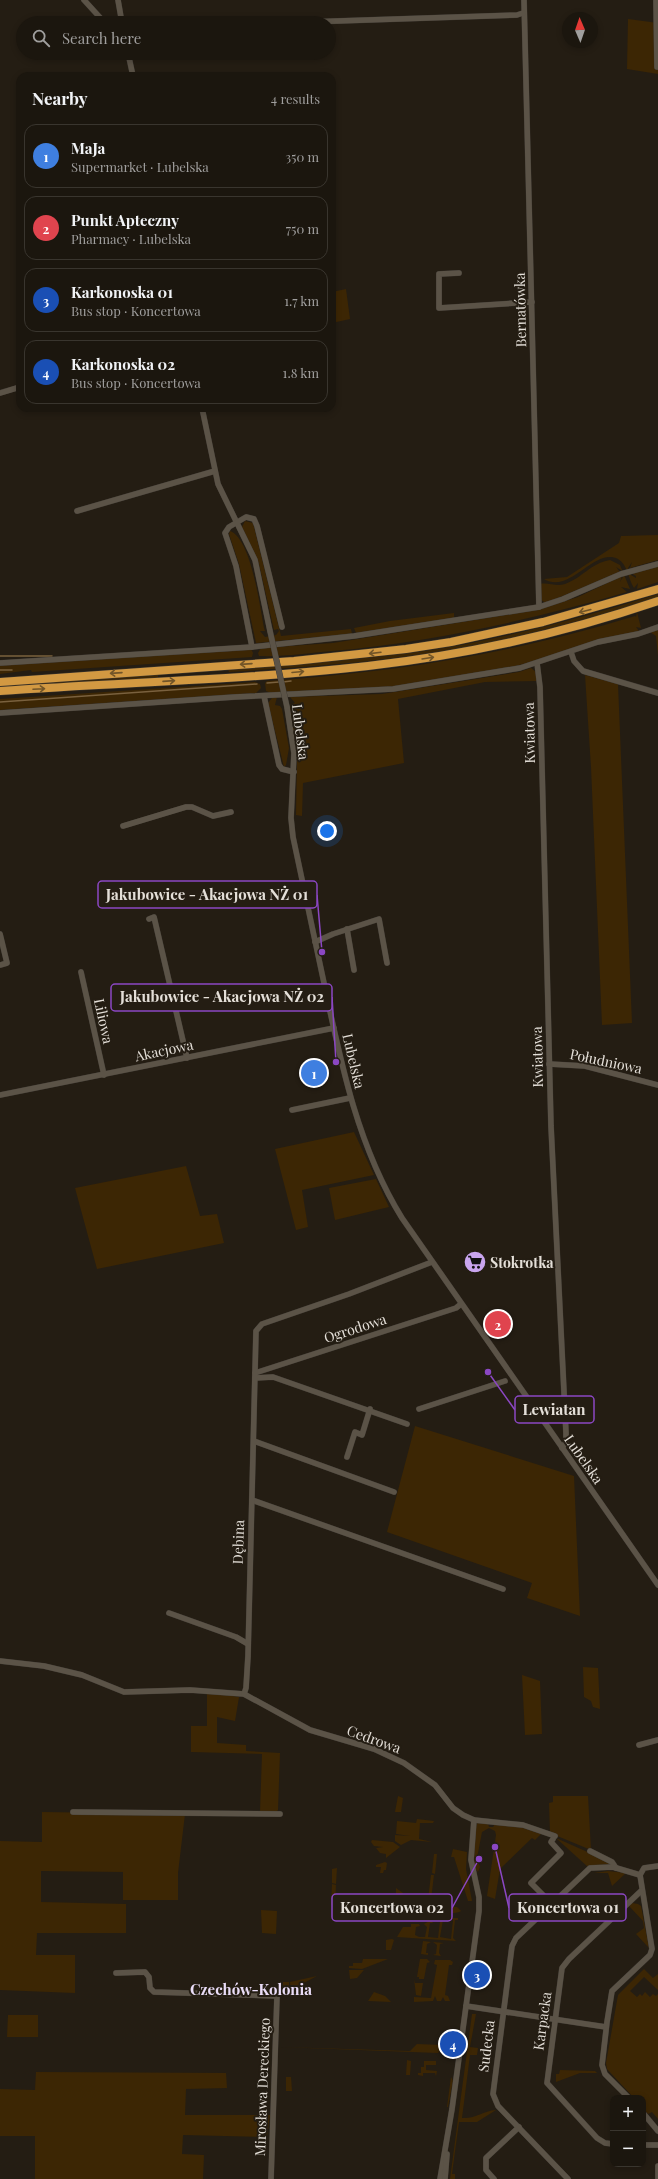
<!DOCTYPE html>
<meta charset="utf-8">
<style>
:root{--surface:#1b160e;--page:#241f17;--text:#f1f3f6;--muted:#a09f9e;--line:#39352e;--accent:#ea580c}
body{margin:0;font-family:"Playfair Display",serif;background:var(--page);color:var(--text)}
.controls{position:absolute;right:12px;bottom:12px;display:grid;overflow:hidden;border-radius:8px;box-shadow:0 2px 6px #0003}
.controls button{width:36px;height:36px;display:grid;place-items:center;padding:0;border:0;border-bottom:1px solid var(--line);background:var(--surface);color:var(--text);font:20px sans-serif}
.compass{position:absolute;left:562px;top:12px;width:36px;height:36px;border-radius:50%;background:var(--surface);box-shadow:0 2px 6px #0003;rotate:358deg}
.you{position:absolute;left:327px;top:831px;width:14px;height:14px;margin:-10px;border:3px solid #fff;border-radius:50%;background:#1a73e8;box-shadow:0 0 0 6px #1a73e833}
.badge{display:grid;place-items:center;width:26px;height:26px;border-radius:50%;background:var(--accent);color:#fff;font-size:13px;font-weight:700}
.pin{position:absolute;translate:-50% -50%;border:2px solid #fff;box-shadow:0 1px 4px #0006}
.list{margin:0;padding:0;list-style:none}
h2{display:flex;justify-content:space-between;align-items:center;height:52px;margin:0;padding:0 16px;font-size:17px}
h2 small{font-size:13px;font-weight:400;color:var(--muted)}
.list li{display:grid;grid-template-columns:26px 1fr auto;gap:12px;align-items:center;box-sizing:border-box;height:64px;margin:0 8px 8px;padding:0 8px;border:1px solid var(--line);border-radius:12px}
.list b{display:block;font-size:15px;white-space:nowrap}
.list p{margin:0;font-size:13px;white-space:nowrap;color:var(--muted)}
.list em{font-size:13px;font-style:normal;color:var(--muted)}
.icon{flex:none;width:22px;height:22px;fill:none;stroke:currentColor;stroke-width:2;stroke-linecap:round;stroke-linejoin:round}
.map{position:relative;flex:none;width:658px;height:2179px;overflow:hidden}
.search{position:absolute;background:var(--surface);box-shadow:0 2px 6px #0003;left:16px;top:16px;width:320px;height:44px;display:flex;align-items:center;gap:10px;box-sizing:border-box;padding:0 14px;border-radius:22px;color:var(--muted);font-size:15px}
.panel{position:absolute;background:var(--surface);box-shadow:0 2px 6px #0003;left:16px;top:72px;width:320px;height:340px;border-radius:12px}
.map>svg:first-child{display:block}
</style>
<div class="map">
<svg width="658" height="2179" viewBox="0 0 658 2179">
<rect width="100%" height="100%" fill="#241d13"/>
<g fill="#3c2604">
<path d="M628,19L658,23V74L627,69Z"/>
<path d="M346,289L350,319L332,323V292Z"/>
<path d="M245,521L253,523L281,636L351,629L352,634L256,643L239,564L229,534L230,531C251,538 260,607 264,628L265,631H260L265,637L276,635L279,631L278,629L274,630L259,564L242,527Z"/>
<path d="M658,535V560L630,568L632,562L628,568L631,575L636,578V576L631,573L658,566V582L637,589L638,583L634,588C628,579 628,565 618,559C594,547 570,595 544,579L567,577L619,543L621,536Z"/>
<path d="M610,560L620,565L630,589L621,587L627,592C531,620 432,642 332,651C308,653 284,657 259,656L258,653L261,648L333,643L536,610L578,597L622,576L620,582L623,577L621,570L616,567L620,572L546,603L541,600L540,584C548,582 556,587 565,584C582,578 591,563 610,560Z"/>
<path d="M658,594V598C593,617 528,636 461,648C385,662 306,667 229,672L228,669C306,663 384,659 461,645C528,632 593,615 658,594Z"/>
<path d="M637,612L641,628L636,627L639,631L509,668L385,688L271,693L266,691L265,683L267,681C396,672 511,654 635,616L636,617Z"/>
<path d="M454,613V619L356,633L354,628L390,621Z"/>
<path d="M658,629V656L656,636L650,632Z"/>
<path d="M251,649L253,653L252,657L32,672L31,670L0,674V665Z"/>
<path d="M531,668L536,672L537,681L485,682L398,699L404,763L303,783L302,816L296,815L297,760L290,707V704L295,703L290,697L382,694L519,672Z"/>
<path d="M158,674V678L0,688V684Z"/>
<path d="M585,675L618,684L632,1023L602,1025L591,767Z"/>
<path d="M255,682L260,684L261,688L256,693L0,710V699Z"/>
<path d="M277,697L275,705L280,706L282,709L289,748L286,765L284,767L268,703L272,698Z"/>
<path d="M354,1132L374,1175L302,1190L308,1227L296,1230L275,1149Z"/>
<path d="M186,1166L200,1216L217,1214L224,1243L97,1269L75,1188Z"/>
<path d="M376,1179L389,1207L335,1220L329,1188Z"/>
<path d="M415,1426L574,1476L580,1616L527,1598L532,1583L387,1532Z"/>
<path d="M583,1667L598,1668L600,1709L593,1707L591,1701L584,1697Z"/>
<path d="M522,1675L540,1681L542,1734L525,1735Z"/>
<path d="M207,1692L239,1697L235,1721L217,1717V1743L246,1745V1751L280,1753L278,1810L276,1812H260L262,1754L191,1752V1726H207Z"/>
<path d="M398,1796L403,1798L401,1812H395Z"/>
<path d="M553,1796H588L591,1850L550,1833L549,1803L553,1802Z"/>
<path d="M42,1812L185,1814L178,1873V1900H123V1872L41,1871V1902L126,1904V1933H37L36,1955H75V1993L0,1990V1841L42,1842Z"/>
<path d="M417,1819L434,1821L433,1823H420L419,1839L432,1842L411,1840L401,1845L395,1841V1835L410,1836L396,1834L397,1821L416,1823Z"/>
<path d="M478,1822L488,1823L489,1827H493L495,1824L520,1827L541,1834L535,1840L532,1838L500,1869L495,1899L487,1896L496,1835L495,1831L489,1828L482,1832L477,1858L480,1867L478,1872C477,1870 475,1869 475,1868C471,1861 474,1827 478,1822Z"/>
<path d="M556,1838L610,1862V1864L588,1867Z"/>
<path d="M372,1840L393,1842L400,1847L386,1858V1854L380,1853L376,1848L383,1847L374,1846L371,1842Z"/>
<path d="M453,1849L467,1852L466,1869L472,1901H468L454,1857H451Z"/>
<path d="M434,1854H437L435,1874L432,1873Z"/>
<path d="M385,1862L387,1863L386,1870H384L383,1873H380L381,1867H376V1865Z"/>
<path d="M337,1868L336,1884L332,1883V1869Z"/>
<path d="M608,1871L626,1873L612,1886L608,1873H594Z"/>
<path d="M431,1875H434L430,1908L427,1907Z"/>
<path d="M332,1884L336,1885L335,1906L331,1905Z"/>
<path d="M396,1888L403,1893V1900L400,1904L396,1897Z"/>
<path d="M632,1903L638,1904L641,1906L649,1948L636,1934L644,1928L643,1921L629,1906Z"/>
<path d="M446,1907H457L461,1911C458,1914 435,1914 427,1917L425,1915V1911L445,1910Z"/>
<path d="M261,1910L277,1911L276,1934L262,1933Z"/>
<path d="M439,1917L446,1918L443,1920L440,1937L451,1939L453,1920L450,1918H458V1920H455L453,1938L456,1941L397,1937L403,1927H411V1924H419L420,1926L416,1927L415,1935L419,1937H425L427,1927L424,1924L431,1920L433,1923H430L428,1937L438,1938L440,1921L437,1919Z"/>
<path d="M392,1939L394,1940L391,1950H386V1940Z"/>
<path d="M423,1941L431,1942L427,1944L426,1953H428V1955L421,1954Z"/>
<path d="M433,1942L444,1943L440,1944L439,1953L441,1956L433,1955L436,1954L437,1945Z"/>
<path d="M363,1959H388L362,1969L349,1968V1966H353V1963H362Z"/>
<path d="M420,1959H427L430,1962L427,1963L424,1979H419V1977H417Z"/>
<path d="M435,1960H450L453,1962L452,1965H449L445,1995L448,1996L450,2001H445L443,1997L441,2001H437L435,1996L433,2001L414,2002V1997L431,1998L437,1965L434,1964Z"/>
<path d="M644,1969L653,1978L658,1974V1990L644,1977L630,1991L637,1997L640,1994L642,1996L645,1992L650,1997L653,1994L656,1996L658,1994V2119L652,2112L648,2114L643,2108V2098H634L607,2069L606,2063L618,1995Z"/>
<path d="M349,1970H364L357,1978L350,1979Z"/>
<path d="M317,1976L300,1985L291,1993L290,1982Z"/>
<path d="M414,1979L415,1983H423L421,1996L416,1995Z"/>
<rect x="283" y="1982" width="6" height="13"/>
<path d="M374,1992L385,1996L391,2002L368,2001Z"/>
<path d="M472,2014H476L470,2047L478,2048L477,2055H470L462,2118C476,2119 482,2111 496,2110L477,2122H459L452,2174H455V2179H450Z"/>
<path d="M8,2015H38V2037H7Z"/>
<path d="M417,2044L442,2045L443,2047L438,2053L281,2047L410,2051Z"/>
<path d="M407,2060L411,2061L410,2075H406Z"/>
<path d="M424,2061H436V2065H426V2070L437,2071L436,2076L435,2073H423V2076L418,2075V2073H421V2067H424Z"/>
<path d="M560,2070L595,2071L597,2073H580L556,2082V2074H559Z"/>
<path d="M36,2072L226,2073L227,2088L186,2089L185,2115H270L267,2137L183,2135L182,2154L204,2155L203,2179H35V2136H0V2089L35,2090Z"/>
<path d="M286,2077H291L292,2091H286Z"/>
<path d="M451,2077L453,2081L448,2107H447Z"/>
</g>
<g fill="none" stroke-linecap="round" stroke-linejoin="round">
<g stroke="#7a613e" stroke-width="1.5">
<path d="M0,656H52"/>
<path d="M0,670H12"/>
<path d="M283,682L291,681"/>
<path d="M267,683L279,682"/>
<path d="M0,702L257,684"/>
</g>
<g stroke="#3c3731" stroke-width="6">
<g id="minor">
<path d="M84,0L105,23"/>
<path d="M118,0L122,23"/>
<path d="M524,0L539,607"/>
<path d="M656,1L657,67"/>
<path d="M277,23L517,15L523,13"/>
<path d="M128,53L133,76"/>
<path d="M459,273L439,274V308L532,302"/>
<path d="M0,393L20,387"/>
<path d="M202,408L218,484L255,560L270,631"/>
<path d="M77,511L215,471"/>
<path d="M282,627L257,526L254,519L246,517L229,527L225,533L236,566L252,647L354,636L539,607L563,599L621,574L658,564"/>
<path d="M571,652L574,661L583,671L658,693"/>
<path d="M0,663L252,647"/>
<path d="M537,663L540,687L551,1126L566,1433V1442L562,1448"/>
<path d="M264,696L279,765L282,769L294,772"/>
<path d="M287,707L294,753L291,818L293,837C303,886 314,934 324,983C341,1064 358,1147 402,1218L658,1585"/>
<path d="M0,713L235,697L393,689L520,668L598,642L638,634L658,627"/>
<path d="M123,826L186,807H192L213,816L231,812"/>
<path d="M149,919L154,917L187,1058"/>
<path d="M347,929L354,970"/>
<path d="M0,934L7,963L0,965"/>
<path d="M315,942L333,934L379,919L387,963"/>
<path d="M81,972L104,1075"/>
<path d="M549,1064L585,1066L658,1085"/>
<path d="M0,1095L334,1028"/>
<path d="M292,1110L350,1098"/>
<path d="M255,1373L456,1308L461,1304"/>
<path d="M255,1378L273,1377L407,1424"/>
<path d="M419,1409L505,1381"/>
<path d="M254,1441L394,1492"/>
<path d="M347,1457L355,1432L362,1435L370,1409"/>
<path d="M252,1500L503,1589"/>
<path d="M169,1613L236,1637L248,1644"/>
<path d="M0,1661L44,1666L82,1675L124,1692L190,1690L244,1694L310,1730L374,1749L404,1763L435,1785L453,1808L463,1815L474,1820L523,1825L555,1836"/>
<path d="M244,1694L246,1688L248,1656L256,1331L262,1324L349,1294L432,1262"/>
<path d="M639,1745L658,1740"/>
<path d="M73,1812L280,1814"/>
<path d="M590,1851L612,1862L616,1868"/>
<path d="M640,1875L644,1868L658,1866"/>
<path d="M552,1904L531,1883L561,1853L551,1842L553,1839"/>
<path d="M116,1973L145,1972L149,1977L150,1988L154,1992L277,1996L271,2179"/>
<path d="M466,2006L606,2027"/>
<path d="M629,2098L605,2074L602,2065L607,2022L612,1991L650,1955L652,1949L640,1875"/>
<path d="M643,2113L658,2131"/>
<path d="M613,2144L605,2143L597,2138L547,2083L562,1968L569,1959L641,1891"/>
<path d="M643,2145H658"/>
<path d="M440,2179L452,2109L479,1911V1897L471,1860L474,1820"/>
<path d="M445,2179L447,2154"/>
<path d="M494,2179L486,2170V2158L519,2127"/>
<path d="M568,2179L498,2106L493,2094L512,1946L516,1938L590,1868L613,1867L640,1875"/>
<path d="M658,2179V2166"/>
</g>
</g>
<g stroke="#3c3731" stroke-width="9">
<g id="highway">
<path d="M0,682L294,661L406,649L451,642L543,622L658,589"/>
<path d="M0,691C122,682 246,680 368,666C466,655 564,633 658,601"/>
</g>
</g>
<use href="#minor" stroke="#5b5347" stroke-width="5.5"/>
<use href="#highway" stroke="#d29942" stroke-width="8"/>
<g stroke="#3c3731" stroke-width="6" stroke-linecap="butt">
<path id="minor-bridge" d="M270,631L287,707"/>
</g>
<use href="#minor-bridge" stroke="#5b5347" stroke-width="5.5"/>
</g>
<defs><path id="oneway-shaft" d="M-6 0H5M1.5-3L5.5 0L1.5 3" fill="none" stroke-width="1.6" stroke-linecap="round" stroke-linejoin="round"/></defs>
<g stroke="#725528">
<use href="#oneway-shaft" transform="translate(585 611) rotate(166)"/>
<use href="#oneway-shaft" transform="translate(375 653) rotate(173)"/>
<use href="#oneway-shaft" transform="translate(428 658) rotate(-9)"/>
<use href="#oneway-shaft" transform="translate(246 664) rotate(176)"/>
<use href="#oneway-shaft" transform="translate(298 672) rotate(-5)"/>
<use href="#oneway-shaft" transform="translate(116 673) rotate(176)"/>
<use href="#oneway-shaft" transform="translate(169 681) rotate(-4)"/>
<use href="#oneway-shaft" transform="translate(39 689) rotate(-3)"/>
</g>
<defs>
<g id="supermarket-disc" transform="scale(1.15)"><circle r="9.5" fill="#c9a5ee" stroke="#241d13"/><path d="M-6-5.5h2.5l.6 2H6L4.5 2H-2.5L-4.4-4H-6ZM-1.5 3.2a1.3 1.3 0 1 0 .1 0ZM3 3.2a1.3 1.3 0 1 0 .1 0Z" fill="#111"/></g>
</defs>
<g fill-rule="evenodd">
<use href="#supermarket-disc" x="475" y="1262"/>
</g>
<g text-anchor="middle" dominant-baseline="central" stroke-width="4" stroke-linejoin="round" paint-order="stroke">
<g font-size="14" fill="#e4dfd8" stroke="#241d13">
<text transform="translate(520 310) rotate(-91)">Bernatówka</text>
<text transform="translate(301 732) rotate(83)">Lubelska</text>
<text transform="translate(529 733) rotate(-91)">Kwiatowa</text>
<text transform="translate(104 1021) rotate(78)">Liliowa</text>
<text transform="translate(164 1050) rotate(-12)">Akacjowa</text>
<text transform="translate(537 1057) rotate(-91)">Kwiatowa</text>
<text transform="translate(354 1061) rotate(77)">Lubelska</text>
<text transform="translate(606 1061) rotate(12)">Południowa</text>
<text transform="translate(355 1328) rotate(-18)">Ogrodowa</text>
<text transform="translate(584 1459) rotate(55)">Lubelska</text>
<text transform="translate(238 1542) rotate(-88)">Dębina</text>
<text transform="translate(374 1739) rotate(20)">Cedrowa</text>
<text transform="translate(542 2021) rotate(-82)">Karpacka</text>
<text transform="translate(486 2046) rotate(-83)">Sudecka</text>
<text transform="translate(262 2087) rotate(-88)">Mirosława Dereckiego</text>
</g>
<g font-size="14" font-weight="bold" fill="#e4dfd8" stroke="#241d13" text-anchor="start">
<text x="490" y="1262">Stokrotka</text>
</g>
<g font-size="15" font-weight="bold" fill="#eaddf8" stroke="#241d13">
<text x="251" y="1989">Czechów-Kolonia</text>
</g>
</g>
<path fill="none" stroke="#8b47c3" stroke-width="1.5" d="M322 952L317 895M336 1062L332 997M488 1372L515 1410M495 1847L509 1908M479 1859L452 1908"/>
<g fill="#8b47c3" stroke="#241d13" stroke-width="1.5">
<circle cx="322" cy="952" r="4"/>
<circle cx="336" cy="1062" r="4"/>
<circle cx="488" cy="1372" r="4"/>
<circle cx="495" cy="1847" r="4"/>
<circle cx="479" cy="1859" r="4"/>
</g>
<g fill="#241d13" stroke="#8b47c3" stroke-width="1.5">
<rect x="98" y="881" width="219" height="27" rx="4"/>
<rect x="111" y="984" width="221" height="27" rx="4"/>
<rect x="515" y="1396" width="79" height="27" rx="4"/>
<rect x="509" y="1894" width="117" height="27" rx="4"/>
<rect x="332" y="1894" width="120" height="27" rx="4"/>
</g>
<g font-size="15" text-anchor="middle" font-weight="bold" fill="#e4dfd8">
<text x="207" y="900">Jakubowice - Akacjowa NŻ 01</text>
<text x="222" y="1002">Jakubowice - Akacjowa NŻ 02</text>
<text x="554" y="1415">Lewiatan</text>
<text x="568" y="1913">Koncertowa 01</text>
<text x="392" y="1913">Koncertowa 02</text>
</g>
</svg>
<div class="controls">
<button>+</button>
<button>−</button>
</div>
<svg class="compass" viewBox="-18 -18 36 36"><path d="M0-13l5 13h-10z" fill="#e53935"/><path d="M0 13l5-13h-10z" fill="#a09f9e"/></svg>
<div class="you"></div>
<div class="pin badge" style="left:314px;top:1073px;background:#3f7fe0">1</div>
<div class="pin badge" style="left:498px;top:1324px;background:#e0444e">2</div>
<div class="pin badge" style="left:477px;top:1975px;background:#1a4fb4">3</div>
<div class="pin badge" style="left:453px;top:2044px;background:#1a4fb4">4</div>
<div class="search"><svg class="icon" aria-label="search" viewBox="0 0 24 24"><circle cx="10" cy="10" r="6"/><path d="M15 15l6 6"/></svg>Search here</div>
<section class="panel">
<h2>Nearby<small>4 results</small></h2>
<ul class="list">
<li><span class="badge" style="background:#3f7fe0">1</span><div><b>MaJa</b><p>Supermarket · Lubelska</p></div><em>350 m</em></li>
<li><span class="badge" style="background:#e0444e">2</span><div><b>Punkt Apteczny</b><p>Pharmacy · Lubelska</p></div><em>750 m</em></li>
<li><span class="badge" style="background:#1a4fb4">3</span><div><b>Karkonoska 01</b><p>Bus stop · Koncertowa</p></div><em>1.7 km</em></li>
<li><span class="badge" style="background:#1a4fb4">4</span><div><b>Karkonoska 02</b><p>Bus stop · Koncertowa</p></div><em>1.8 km</em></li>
</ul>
</section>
</div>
